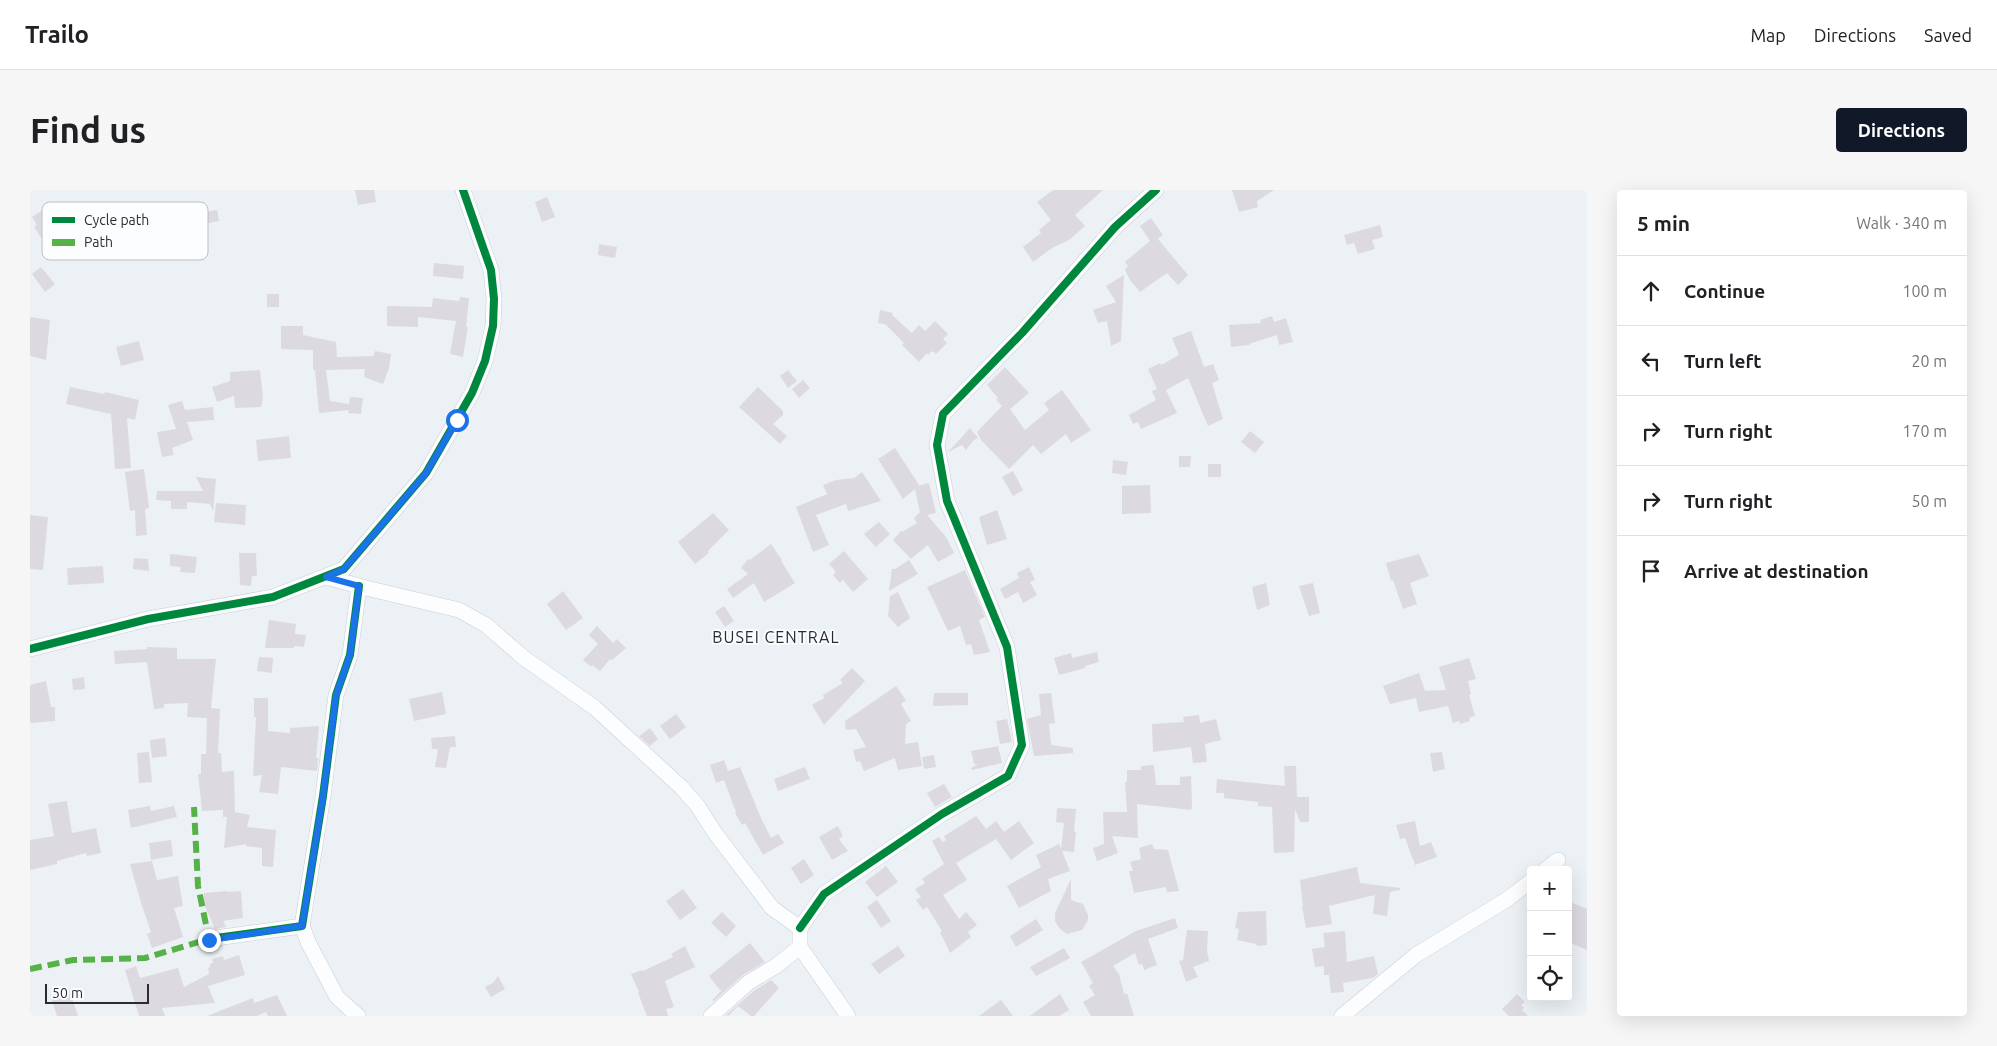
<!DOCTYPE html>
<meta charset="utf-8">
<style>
:root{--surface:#fff;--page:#f6f6f6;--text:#202124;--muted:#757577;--line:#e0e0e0;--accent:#111827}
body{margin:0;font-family:Ubuntu,sans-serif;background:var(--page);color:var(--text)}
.controls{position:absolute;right:15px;bottom:15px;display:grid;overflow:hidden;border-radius:5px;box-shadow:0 5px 20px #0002}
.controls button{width:45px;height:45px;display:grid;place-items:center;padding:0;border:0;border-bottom:1px solid var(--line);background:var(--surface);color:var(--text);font:25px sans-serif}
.scale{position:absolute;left:15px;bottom:12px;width:104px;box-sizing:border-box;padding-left:5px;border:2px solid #292d30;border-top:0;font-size:14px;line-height:18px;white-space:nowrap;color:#292d30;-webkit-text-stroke:4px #fbfdfe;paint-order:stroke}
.stop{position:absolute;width:15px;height:15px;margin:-11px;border:4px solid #1a73e8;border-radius:50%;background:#fff}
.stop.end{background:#1a73e8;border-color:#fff;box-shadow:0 1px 5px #0008}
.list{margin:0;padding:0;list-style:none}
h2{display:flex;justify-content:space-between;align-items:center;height:65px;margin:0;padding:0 20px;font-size:21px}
h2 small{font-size:16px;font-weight:400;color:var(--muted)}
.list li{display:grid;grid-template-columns:32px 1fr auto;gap:15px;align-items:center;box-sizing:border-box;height:70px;padding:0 20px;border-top:1px solid var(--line)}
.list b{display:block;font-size:19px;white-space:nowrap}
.list em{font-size:16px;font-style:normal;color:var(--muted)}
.icon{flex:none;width:28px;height:28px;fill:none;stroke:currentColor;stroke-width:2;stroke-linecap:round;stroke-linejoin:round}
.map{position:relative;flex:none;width:1557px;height:826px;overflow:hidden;border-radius:5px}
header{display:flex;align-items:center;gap:30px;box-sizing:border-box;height:70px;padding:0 25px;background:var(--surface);border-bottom:1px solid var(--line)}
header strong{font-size:24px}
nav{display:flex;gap:28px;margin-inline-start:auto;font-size:18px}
.intro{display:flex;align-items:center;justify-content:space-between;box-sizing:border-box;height:120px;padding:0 30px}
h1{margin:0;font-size:35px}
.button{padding:12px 22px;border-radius:5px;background:var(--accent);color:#fff;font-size:18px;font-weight:700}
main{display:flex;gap:30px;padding:0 30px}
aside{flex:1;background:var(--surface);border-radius:5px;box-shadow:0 5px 20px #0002}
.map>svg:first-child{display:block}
</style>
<header>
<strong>Trailo</strong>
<nav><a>Map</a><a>Directions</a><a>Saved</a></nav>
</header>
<div class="intro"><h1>Find us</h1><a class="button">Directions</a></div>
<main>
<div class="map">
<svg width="1557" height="826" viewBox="0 0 1557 826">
<rect width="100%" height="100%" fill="#ecf1f5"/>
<g fill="#ddd9e1">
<path d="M325,0H344L346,12L328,15Z"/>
<path d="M1023,0H1073L1045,25L1055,36L1039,50L1022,58L1003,72L993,57L1011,43L1009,40L1021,30L1007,12Z"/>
<path d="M1202,0H1244L1227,11L1228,17L1209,22Z"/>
<path d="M517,7L525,27L512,32L505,12Z"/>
<path d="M33,14L48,33L37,41L35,39L14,52L4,37L7,35L2,27L17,17L21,24Z"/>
<path d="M187,20L189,31L173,34L171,23Z"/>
<path d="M1121,28L1133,45L1128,49L1158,85L1148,95L1137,83L1110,102L1100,90L1095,80L1098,76L1095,72L1120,51L1110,36Z"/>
<path d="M1350,35L1353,47L1342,50L1345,59L1328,64L1324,53L1317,55L1314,45Z"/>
<path d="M569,54L587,57L585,68L568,65Z"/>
<path d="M404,73L434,76L433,89L403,86Z"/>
<path d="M11,77L25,94L15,102L2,84Z"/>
<path d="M1094,85L1091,151L1081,156L1077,131L1068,133L1063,120L1086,112L1076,96Z"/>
<rect x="237" y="104" width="12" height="13"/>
<path d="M430,107L439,108L436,137H438L433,167L420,164L426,131L388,127V137L357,136V116L402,117L403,108L429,111Z"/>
<path d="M850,120L863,123L862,125L882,143L889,135L895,141L905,131L918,144L913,149L917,153L906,164L902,161L898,165L897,163L889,172L872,155L874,153L855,134L848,133Z"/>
<path d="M1242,126L1244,132L1256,128L1263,152L1249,155L1247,145L1219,154L1220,155L1201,157L1199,135L1231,133L1230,130Z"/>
<path d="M0,127L20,130L16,170L0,166Z"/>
<path d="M251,136H273V145L306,152L307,167L343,166L345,161L361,164L359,178L353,194L334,187L335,179L296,180L300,211L319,214L320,207L333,208L331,224L318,223L319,220L289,223L285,180H283V160L251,159Z"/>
<path d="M1161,141L1174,177L1183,174L1189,190L1182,193L1193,229L1178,236L1158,188L1136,200L1147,223L1111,239L1108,232L1103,234L1099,225L1126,210L1122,201L1127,199L1118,179L1130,173L1131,175L1149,165L1142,148Z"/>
<path d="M109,151L114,170L91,176L86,157Z"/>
<path d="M975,177L999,203L980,219L995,240L1019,220L1014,213L1032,200L1061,240L1041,253L1036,244L1011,264L1003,255L979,279L951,250L947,242L972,216L966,210L968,208L957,195Z"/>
<path d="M230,180L233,208L231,217L205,218L204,206L187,212L182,197L200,191V182Z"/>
<path d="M758,180L767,191L758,198L750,186Z"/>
<path d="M773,190L780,198L769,208L762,199Z"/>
<path d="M40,197L74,204L75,202L109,210L105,230L97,228L101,278L85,279L81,224L36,214Z"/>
<path d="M728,197L753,221V225L743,234L757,246L750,254L709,217Z"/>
<path d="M152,211L155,220L183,217L184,230L157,232L163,250L142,258L144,265L132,267L127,242L146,239L138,215Z"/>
<path d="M940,238L948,248L944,250L936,260L932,255L918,262Z"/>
<path d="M1220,241L1234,252L1225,263L1211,252Z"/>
<path d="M259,246L261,268L228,271L226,250Z"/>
<path d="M865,258L889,295L887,296L899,293L906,323L897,325L916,347L924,363L908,372L898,355L881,369L863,350L871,341L872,342L887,333L884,328L890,322L885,299L873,309L848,269Z"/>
<path d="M1149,266H1161L1160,277H1149Z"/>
<path d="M1083,270L1098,272L1096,285L1082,283Z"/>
<rect x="1178" y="274" width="13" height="13"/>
<path d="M114,279L119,318L115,319L117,345L106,346L105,320L100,321L95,282Z"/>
<path d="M983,281L993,300L983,306L972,287Z"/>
<path d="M832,282L851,311L818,321L816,314L786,325L799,355L783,362L766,317L797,304L793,295L806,290L824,288Z"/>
<path d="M166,287L186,289L183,321L180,314L157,312V319H141V311L126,310L127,301H173Z"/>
<path d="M1120,295L1121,323L1092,324V296Z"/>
<path d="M186,313L216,315L215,335L184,332Z"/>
<path d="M967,320L977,349L957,355L949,327Z"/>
<path d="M683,323L699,340L678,361L679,363L665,374L648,352Z"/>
<path d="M0,325L18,327L13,380L0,379Z"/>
<path d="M849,332L860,344L846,357L834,344Z"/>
<path d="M741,354L752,370L751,371L765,393L734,412L724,393L703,408L697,399L718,384L711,378L718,369L720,370Z"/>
<path d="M814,361L838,389L823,402L813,390L810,393L803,385L806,382L799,374Z"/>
<path d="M209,363H226L227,386H222L221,396L210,395Z"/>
<path d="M140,364L167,367L165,383L150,382L151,377L140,376Z"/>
<path d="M1389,364L1399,386L1380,393L1387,414L1373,419L1363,390L1361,391L1356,373Z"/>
<path d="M104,368L118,369L119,381L103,379Z"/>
<path d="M879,370L888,384L859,401L862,379H865Z"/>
<path d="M73,376L74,393L38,395L37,378Z"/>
<path d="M999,377L1005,390L1000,392L1007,405L993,413L988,402L975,409L970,399L989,388L987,383Z"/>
<path d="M935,380L955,427L949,430L960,462L944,465L941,454L936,455L930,436L918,441L897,397Z"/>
<path d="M1236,393L1240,415L1227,420L1222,397Z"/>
<path d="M1283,393L1290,423L1279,426L1269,396Z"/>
<path d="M533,401L553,428L536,440L517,414Z"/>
<path d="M868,402L880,428L868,437L858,426L860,406Z"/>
<path d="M694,416L704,431L695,437L685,422Z"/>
<path d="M239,430L266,434L265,444L276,445L274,457L264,456V458H235Z"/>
<path d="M567,436L583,453L587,449L596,458L582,470L580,469L570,481L562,475L561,477L553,470L568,454L559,445Z"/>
<path d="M117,457L147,458V469H186L181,518L190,519L188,563H191L192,582L204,581L205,622L220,625L217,637L246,640L243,677L232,676V658L216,656V654L194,658L197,627H193V620L172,621L168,584H171V564H176L177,528L157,527L158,513L134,514V518L124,519L117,472L85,474L84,461L117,459Z"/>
<path d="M1067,462L1069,472L1055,476V478L1029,485L1024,468L1041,463L1042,468Z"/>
<path d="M229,467L243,468L242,483L227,481Z"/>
<path d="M1439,468L1446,489L1438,491L1441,504L1439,505L1445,526L1439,528L1440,531L1430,534L1429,531L1423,533L1418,516L1389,522L1386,508L1360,514L1353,496L1389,483L1395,501L1416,500L1409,477Z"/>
<path d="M822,478L835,491L794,535L782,515L794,508L793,505L813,493L810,490Z"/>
<path d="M54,487L55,499L43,500L42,489Z"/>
<path d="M16,491L21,517H25V531L0,533V495Z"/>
<path d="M866,496L876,510L871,514L881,531L876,534L875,554L888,552L892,576L868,580L865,568L834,581L830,571L826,572L823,560L836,557L826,539L816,540L815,531Z"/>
<path d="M412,502L416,524L384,531L379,509Z"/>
<path d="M904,503H938V515L903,516Z"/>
<path d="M1021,503L1025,533L1019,534L1021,555L1043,558V563L1004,566L997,529L1011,525L1009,504Z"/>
<path d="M224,508H238V541L260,543V538L289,536L286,568H288L287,581L251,577L248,604L229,602L232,585L223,586L226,527H224Z"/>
<path d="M646,524L656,537L640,549L630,536Z"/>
<path d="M1169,525L1170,533L1186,529L1191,550L1175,554L1177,572L1163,573L1161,557L1123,562L1122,534L1154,532L1153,527Z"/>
<path d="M977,529L982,552L970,554L966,531Z"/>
<path d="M620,538L628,549L620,556L609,546Z"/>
<path d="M425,546L426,557H420L416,578L405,577L408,559H402L401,548Z"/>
<path d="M135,548L137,566L122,568L120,550Z"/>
<path d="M968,556L972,573L942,580L941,578L948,574H944L941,561Z"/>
<path d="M119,562L122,592L109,593L107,563Z"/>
<path d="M1412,562L1415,579L1403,582L1400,563Z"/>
<path d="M904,565L906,577L894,579L892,567Z"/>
<path d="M694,570L698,581L710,577L731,628L741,648L748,644L754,653L733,665L715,633L712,635L705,623L706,622L694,590L686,593L680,575Z"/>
<path d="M1124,575L1126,595H1150V587L1161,586L1162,616L1161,620L1107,614L1108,648L1082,646L1088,663L1067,671L1063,658L1074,654L1073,622H1097L1095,592H1097V580H1111V576Z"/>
<path d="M1254,576H1266L1267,607H1279V632H1270L1265,619L1264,662L1244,663L1242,617L1228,616V612L1194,608V603H1186L1187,589L1255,596Z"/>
<path d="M775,577L780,589L748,601L744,589Z"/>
<path d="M914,594L922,607L905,617L897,603Z"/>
<path d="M37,611L42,643L66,638L71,663L57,666L56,663L27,671V674L0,680V650L24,646L18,614Z"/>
<path d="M120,616L121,621L144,616L147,627L101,638L98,620Z"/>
<path d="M1027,618L1046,619L1044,641L1046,642L1044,662L1032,661L1040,681L1018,689L1021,701L989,718L977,696L1011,677L1006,665L1029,654L1031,659L1034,633L1026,632Z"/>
<path d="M946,626L956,639L966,631L974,642L989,631L1004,653L981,670L966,649L926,673L937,690L913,705L929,729L936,722L947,735L938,742L941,747L920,763L910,742L912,741L897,717L893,720L886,710L891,707L885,699L895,693L892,689L914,674L902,651L909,647L913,652L916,650L914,646Z"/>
<path d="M1385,631L1390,656L1401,652L1407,667L1385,675L1375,648L1370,649L1366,635Z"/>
<path d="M808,636L813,646L809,649L818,661L802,670L789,647Z"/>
<path d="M141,650L143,666L121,670L119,653Z"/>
<path d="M1122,654L1124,659L1138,660L1149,701L1137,702L1136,697L1104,703L1099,681H1103L1100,672L1111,669L1109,658Z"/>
<path d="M774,669L784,685L771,694L761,678Z"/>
<path d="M122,671L127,690L148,686L153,716L144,718L153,747L122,758L117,744L121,742L111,713L100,674Z"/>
<path d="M856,676L868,692L847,707L835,692Z"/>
<path d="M1327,677L1330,693L1370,698V700L1360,702L1357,726L1343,724L1345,705L1299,716L1302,734L1276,738L1272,716H1273L1270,690Z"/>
<path d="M1041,689V710L1053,714L1058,725V730L1052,740L1037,744L1030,739L1025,731V723Z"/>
<path d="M653,699L667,718L650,730L636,711Z"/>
<path d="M197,701V702L211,701L213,728L193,731L196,737L185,739L174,714V703Z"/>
<path d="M847,710L861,731L851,738L837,717Z"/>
<path d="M1538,711L1557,719V760L1538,752Z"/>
<path d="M1236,721L1237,755L1227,756L1226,754L1207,750L1209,739L1205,738L1208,722Z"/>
<path d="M692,722L706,736L696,747L681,733Z"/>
<path d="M1145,728L1148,738L1118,749L1127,775L1114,780L1112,774L1109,775L1105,763L1083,776L1089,784L1094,804L1097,803L1104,826H1061L1053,812L1065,805L1059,796L1063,793L1051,772L1106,741Z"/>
<path d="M1006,729L1013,740L986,757L980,746Z"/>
<path d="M1157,740L1178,741L1177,761L1179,771L1163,777L1168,787L1156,792L1149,771L1153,770Z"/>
<path d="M1315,741L1317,772L1344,766L1348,784L1343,788L1313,793L1314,802L1301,803L1299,785H1294V776L1285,777L1282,759L1295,757L1293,743Z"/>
<path d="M720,753L735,772L713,785L684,811L682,810L692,800H690L679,786Z"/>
<path d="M655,756L665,777L635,791L644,817L636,819L638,826H617L608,803L609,802L601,784L612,780L613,781L643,767L641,764Z"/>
<path d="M868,756L875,766L849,784L841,774Z"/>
<path d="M1034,758L1040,768L1006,786L1000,777Z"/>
<path d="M209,765L215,785L178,796L185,813L132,818L135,826H109L95,780L106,776L110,788L148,778L154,797L179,784L178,778L180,777V774L183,773L182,769L193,766L194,770Z"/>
<path d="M468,786L475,799L461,807L455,797L463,793Z"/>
<path d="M741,790L749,798L724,826H721L708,816L698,826L696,825L725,800Z"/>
<path d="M39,799L48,826H27L20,805Z"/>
<path d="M1030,804L1039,820L1029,826H1000Z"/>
<path d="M1487,804L1495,812L1491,815L1494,818L1492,820L1498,826H1479L1472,819Z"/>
<path d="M247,805L257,826H238L236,822L227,826H177L223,808L224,813Z"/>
<path d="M971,810L983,826H949Z"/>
</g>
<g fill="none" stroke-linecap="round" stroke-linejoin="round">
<g stroke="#caced1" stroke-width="16">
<g id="minor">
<path d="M296,387L336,398L429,420L456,435L494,468L565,518L651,597L667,615L685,643L742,718L770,738V757L818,826"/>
<path d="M0,459L118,429L243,407L314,379L396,283L442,203L455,171L463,136L464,109L461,80L433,0"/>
<path d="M1515,680L1528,670"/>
<path d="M272,736L279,754L307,807L328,826"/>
<path d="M770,738L794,704L912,624L978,586L992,555L977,457L917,311L907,255L913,224L992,143L1085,37L1126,0"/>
<path d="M179,749L272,736L293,606L306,505L320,465L329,396"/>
<path d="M681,826L719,792L746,776L770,757"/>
<path d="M1312,826L1386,765L1476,710L1501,691"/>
</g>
</g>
<use href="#minor" stroke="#fcfdfe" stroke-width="15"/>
<path stroke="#56b246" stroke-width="6" stroke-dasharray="12 6" stroke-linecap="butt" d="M0,779L43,770L115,768L179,749L168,696L164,617"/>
<g stroke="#fbfdfe" stroke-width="11">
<g id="cycleway">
<path d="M0,459L118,429L243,407L314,379L396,283L442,203L455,171L463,136L464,109L461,80L433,0"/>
<path d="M770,738L794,704L912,624L978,586L992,555L977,457L917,311L907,255L913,224L992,143L1085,37L1126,0"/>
<path d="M179,749L272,736L293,606L306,505L320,465L329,396"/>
</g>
</g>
<use href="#cycleway" stroke="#00873e" stroke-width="8"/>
</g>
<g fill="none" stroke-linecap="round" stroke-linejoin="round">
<path stroke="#1a73e8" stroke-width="6" d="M179,750L272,736L293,606L306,505L320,465L329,396L296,387L314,379L396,283L427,230"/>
</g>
<g text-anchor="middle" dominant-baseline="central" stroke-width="4" stroke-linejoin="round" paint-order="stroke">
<g font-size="16" letter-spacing="1" fill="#292d30" stroke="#fbfdfe">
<text x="746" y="447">BUSEI CENTRAL</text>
</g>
</g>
<rect x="12" y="12" width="166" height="58" rx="8" fill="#fbfdfe" stroke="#bcbfc0" stroke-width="1"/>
<rect x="22" y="27" width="23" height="6" fill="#00873e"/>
<rect x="22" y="49" width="23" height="7" fill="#56b246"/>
<g font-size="14" fill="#292d30">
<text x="54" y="35">Cycle path</text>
<text x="54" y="57">Path</text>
</g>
</svg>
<div class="controls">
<button>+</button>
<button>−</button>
<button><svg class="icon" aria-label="locate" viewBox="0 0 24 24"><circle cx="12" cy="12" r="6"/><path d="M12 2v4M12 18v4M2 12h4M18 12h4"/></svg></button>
</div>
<div class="scale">50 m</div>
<div class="stop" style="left:427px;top:230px"></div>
<div class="stop end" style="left:179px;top:750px"></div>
</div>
<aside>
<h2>5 min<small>Walk · 340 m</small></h2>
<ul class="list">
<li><svg class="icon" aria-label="ahead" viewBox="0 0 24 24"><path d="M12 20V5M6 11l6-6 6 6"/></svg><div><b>Continue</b></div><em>100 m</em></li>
<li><svg class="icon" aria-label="left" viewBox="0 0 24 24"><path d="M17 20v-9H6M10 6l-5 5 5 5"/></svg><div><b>Turn left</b></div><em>20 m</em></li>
<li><svg class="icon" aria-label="right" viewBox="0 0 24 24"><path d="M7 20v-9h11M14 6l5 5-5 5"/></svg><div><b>Turn right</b></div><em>170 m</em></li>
<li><svg class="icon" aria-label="right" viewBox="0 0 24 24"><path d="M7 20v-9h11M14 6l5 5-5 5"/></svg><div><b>Turn right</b></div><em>50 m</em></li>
<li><svg class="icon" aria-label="arrive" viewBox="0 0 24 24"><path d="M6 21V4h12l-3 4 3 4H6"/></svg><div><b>Arrive at destination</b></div></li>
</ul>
</aside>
</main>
